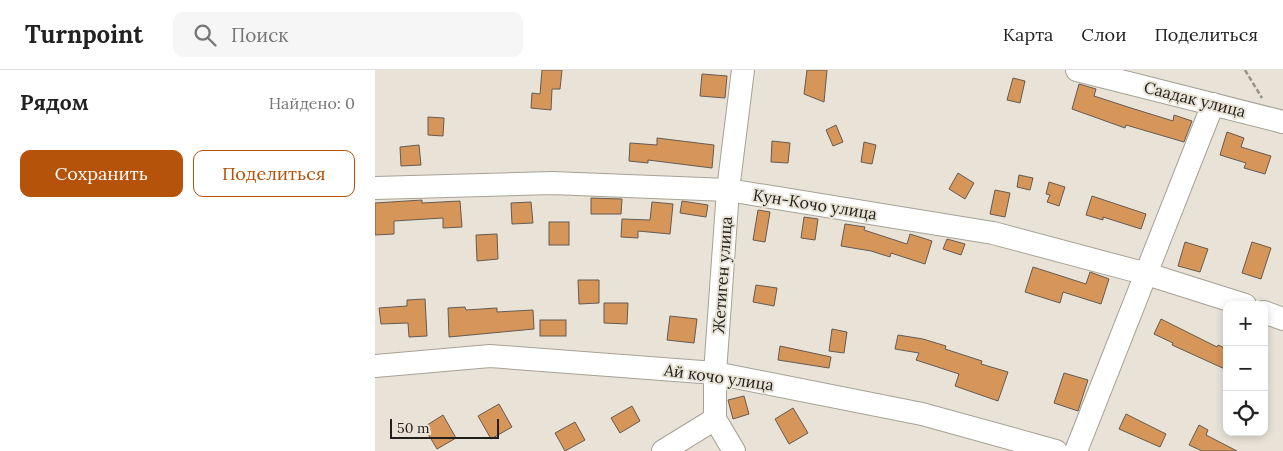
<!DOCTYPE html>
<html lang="ru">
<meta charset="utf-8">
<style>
:root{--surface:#fff;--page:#f6f6f6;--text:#222;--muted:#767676;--line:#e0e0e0;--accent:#b45309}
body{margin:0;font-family:Lora,serif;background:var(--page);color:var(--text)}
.controls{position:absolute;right:15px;bottom:15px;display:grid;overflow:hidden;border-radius:10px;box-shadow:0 2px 8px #0003}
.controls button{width:45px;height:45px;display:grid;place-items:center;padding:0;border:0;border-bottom:1px solid var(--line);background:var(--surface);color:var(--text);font:25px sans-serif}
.scale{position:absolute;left:15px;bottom:12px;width:109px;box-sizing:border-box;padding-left:5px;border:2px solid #211f1b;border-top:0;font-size:14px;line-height:18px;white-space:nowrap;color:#211f1b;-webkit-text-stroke:4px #e8e3d6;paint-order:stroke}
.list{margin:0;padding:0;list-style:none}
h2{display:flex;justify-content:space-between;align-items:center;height:65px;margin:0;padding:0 20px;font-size:21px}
h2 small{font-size:16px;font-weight:400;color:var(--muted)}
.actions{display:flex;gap:10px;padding:15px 20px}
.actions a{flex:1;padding:11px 0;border:1px solid var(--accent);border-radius:10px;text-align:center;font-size:18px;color:var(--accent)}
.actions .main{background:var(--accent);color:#fff}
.icon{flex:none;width:28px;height:28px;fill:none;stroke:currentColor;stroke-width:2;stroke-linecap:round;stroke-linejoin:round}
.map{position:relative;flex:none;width:908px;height:381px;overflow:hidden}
header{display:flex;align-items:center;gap:30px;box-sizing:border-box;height:70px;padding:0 25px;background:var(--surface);border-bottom:1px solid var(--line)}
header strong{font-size:24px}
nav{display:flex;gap:28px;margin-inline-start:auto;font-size:18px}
.search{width:350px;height:45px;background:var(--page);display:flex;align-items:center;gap:12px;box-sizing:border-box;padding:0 18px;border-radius:10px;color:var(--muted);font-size:19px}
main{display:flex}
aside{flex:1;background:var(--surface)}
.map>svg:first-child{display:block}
</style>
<header>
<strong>Turnpoint</strong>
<div class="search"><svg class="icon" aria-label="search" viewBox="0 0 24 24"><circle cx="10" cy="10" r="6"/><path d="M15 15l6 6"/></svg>Поиск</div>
<nav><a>Карта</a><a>Слои</a><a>Поделиться</a></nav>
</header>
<main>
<aside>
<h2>Рядом<small>Найдено: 0</small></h2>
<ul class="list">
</ul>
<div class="actions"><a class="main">Сохранить</a><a>Поделиться</a></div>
</aside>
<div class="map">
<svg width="908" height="381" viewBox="0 0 908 381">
<rect width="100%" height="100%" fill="#e8e3d6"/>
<g fill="#d69559" stroke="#655b53">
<path d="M167,0H187L185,19H177L176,40L156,38L157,23L165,24Z"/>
<path d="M432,0H452L449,32L429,24Z"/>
<path d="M327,4L352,6L350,28L325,26Z"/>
<path d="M638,8L650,11L645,33L632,30Z"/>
<path d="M704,14L721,19L719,26L756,38L798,51L799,45L817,51L809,72L751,55L750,58L697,39Z"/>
<path d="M53,47L69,48L68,66L53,65Z"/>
<path d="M461,55L468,72L458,76L451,60Z"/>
<path d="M852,62L869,68L866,77L896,86L890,104L869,98L871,93L845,85Z"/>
<path d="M282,68L339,75L337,98L273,90V93L254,91L255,73L282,75Z"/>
<path d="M397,71L415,73L413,93L396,92Z"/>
<path d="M489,72L501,75L497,94L486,92Z"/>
<path d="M44,75L46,95L26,96L25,77Z"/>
<path d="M583,103L599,113L590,129L574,119Z"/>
<path d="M644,105L658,108L655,120L642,117Z"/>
<path d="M674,112L690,117L684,136L672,132L675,125L671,124Z"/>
<path d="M620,120L635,123L630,147L615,144Z"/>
<path d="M717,126L771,144L766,159L728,147V150L711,145Z"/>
<path d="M216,128L247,129L246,144H216Z"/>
<path d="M47,130V133L85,131L87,157L68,158V148L19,151V164L0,165V133Z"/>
<path d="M307,131L333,135L331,147L305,143Z"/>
<path d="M156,132L158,153L137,154L136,133Z"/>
<path d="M277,132L298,134L295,164L263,161V168L246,167L247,149L275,150Z"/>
<path d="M383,140L395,142L390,172L378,170Z"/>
<path d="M429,147L443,149L440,170L426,168Z"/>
<rect x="174" y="152" width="20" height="23"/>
<path d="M470,154L490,157L489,160L532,174L535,164L557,171L550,194L516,183L515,187L496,181L466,176Z"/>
<path d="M122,164L123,189L102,191L101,165Z"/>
<path d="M572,169L590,174L586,185L568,179Z"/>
<path d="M810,172L833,179L825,202L803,196Z"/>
<path d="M877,172L896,178L886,209L867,203Z"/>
<path d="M658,197L711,214L715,202L734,209L726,234L688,222L685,233L650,222Z"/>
<path d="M203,210H224V233L204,234Z"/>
<path d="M381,215L402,218L399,236L378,232Z"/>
<path d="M50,229L52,266L34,267L33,253L6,254L4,238L32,236V230Z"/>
<path d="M229,233H253L252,254L229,253Z"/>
<path d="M90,237L91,240L122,238V242L158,240L159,259L74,267L73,238Z"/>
<path d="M295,246L322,249L319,273L292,270Z"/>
<path d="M786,249L842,277L843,275L852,279V300L797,275L798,273L779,264Z"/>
<rect x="165" y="250" width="26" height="16"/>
<path d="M457,259L472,262L469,283L454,281Z"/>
<path d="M523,265L548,269L571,276L570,279L607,291L606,294L633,302L623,331L580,316L584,304L541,290L544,283L520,279Z"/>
<path d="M405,276L456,287L454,298L403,290Z"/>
<path d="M689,303L713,310L703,341L679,333Z"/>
<path d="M369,326L374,344L358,349L353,330Z"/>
<path d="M124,334L137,357L116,369L103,346Z"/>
<path d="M257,336L265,351L245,363L236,348Z"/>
<path d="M418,338L433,363L414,374L400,349Z"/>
<path d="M751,344L791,364L785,377L744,359Z"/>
<path d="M68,345L81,368L62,379L49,357Z"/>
<path d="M200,352L210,370L190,381L180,363Z"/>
<path d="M824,355L833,360L831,365L862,381H827L814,375Z"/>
</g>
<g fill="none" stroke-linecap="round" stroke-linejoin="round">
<g stroke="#a6a195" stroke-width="24">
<g id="minor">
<path d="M702,0L908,52"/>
<path d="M0,118L177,113L353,120L618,163L772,204L870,235"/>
<path d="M889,242L908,249"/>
<path d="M0,296L115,286L340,303L547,344L681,381"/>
<path d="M288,381L340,349"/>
<path d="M359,381L340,349V303L353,120L368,0"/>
<path d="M701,381L838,34"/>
</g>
</g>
<path stroke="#97948a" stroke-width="2.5" stroke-dasharray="5 2.5" stroke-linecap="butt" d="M870,0L887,28"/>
<use href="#minor" stroke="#fff" stroke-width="22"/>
</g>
<g text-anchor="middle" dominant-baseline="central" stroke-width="4" stroke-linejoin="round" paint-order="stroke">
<g font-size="16" fill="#211f1b" stroke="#e8e3d6">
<text transform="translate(820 29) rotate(14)">Саадак улица</text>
<text transform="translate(440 134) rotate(9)">Кун-Кочо улица</text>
<text transform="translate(347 205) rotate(-86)">Жетиген улица</text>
<text transform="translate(344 307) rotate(8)">Ай кочо улица</text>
</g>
</g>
</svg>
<div class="controls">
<button>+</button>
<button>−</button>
<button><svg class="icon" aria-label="locate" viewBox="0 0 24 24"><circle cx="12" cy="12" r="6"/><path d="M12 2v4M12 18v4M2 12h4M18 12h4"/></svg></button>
</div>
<div class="scale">50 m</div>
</div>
</main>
